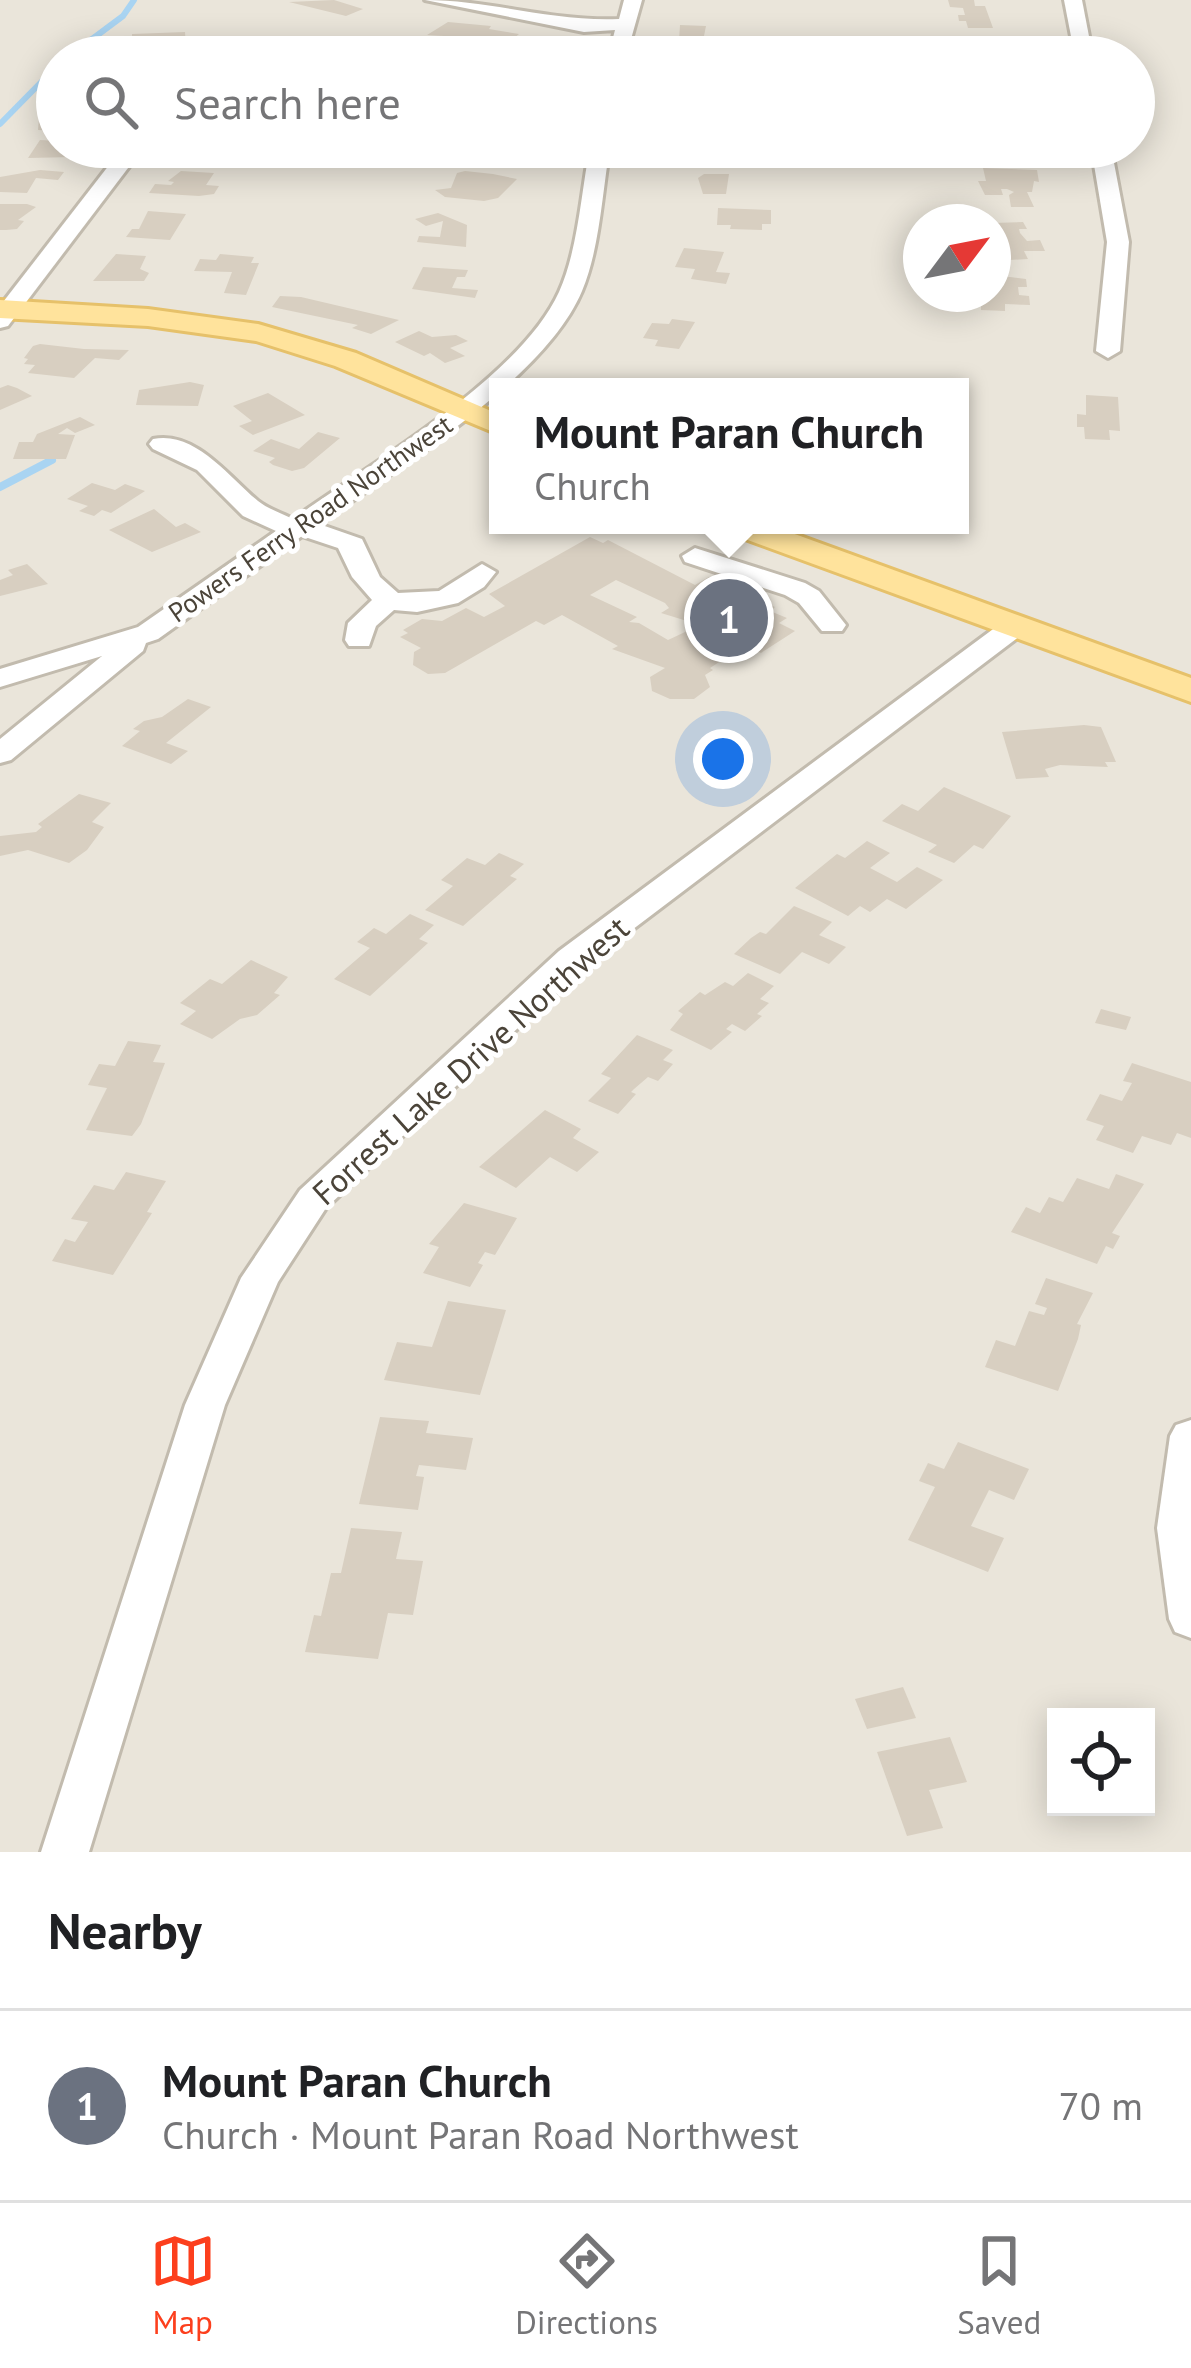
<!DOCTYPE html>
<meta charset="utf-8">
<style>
:root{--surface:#fff;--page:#f6f6f6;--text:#202124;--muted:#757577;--line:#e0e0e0;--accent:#fc3f1d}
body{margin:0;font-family:"PT Sans",sans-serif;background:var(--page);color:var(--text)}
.controls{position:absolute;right:36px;bottom:36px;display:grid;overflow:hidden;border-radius:0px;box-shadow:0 6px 30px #0003}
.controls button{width:108px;height:108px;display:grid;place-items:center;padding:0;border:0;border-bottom:3px solid var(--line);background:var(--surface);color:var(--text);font:60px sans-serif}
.compass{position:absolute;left:903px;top:204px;width:108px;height:108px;border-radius:50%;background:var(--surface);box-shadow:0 6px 30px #0003;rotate:58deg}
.you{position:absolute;left:723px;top:759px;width:42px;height:42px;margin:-30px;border:9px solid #fff;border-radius:50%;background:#1a73e8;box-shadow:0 0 0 18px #1a73e833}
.badge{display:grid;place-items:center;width:78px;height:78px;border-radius:50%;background:var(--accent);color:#fff;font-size:39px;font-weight:700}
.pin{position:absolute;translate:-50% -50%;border:6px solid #fff;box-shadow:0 3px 12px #0006}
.popup{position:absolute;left:489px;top:378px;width:480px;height:156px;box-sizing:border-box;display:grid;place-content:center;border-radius:0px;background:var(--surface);filter:drop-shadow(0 3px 9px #0005);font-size:39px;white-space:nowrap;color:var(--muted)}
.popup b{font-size:45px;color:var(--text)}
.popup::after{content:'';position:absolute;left:50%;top:100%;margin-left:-24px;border:24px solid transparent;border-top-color:var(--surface)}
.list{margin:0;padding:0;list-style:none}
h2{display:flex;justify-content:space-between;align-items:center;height:156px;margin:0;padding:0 48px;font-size:51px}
h2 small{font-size:39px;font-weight:400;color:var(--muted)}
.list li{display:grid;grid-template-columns:78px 1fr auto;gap:36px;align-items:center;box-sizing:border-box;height:192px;padding:0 48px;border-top:3px solid var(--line)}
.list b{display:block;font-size:45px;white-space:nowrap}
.list p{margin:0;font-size:39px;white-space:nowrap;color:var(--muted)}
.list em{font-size:39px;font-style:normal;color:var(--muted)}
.icon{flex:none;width:66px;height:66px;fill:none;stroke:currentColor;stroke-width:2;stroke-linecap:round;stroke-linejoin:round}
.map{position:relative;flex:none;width:1191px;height:1852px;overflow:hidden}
.search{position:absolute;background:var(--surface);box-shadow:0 6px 30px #0003;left:36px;right:36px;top:36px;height:132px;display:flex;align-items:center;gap:30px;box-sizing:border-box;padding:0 42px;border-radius:66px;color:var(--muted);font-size:45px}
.sheet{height:348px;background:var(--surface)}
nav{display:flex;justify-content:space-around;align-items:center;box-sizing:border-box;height:168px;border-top:3px solid var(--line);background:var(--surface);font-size:33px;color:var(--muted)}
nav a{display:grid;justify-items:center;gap:6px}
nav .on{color:var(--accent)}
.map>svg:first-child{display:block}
</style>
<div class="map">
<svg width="1191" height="1852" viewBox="0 0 1191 1852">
<rect width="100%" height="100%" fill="#f6f3ec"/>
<path fill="#eae5da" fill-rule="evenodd" d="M0,0H1191V1852H0ZM57,57H1134V147H57ZM921,222H993V294H921ZM498,387H960V525H498ZM1056,1717H1146V1807H1056Z"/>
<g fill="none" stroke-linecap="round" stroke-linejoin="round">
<g stroke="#a9d4f2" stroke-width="6">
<path d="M68,57L123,16L134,0"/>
<path d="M0,124L57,66"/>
</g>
<path stroke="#a9d4f2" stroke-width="8" d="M0,487L52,460"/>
</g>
<g fill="#d8cfc1" fill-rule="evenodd">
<path d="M334,0L363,9L346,16L289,2Z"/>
<path d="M948,0H974L975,6H985L993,28H968L966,21H959L958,15H965L963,8L950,7Z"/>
<path d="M448,22L491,26L489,29L519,34L512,40L427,35Z"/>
<path d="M680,25L706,26L702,46L679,41Z"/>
<path d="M185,32L186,47L132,46V34Z"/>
<path d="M948,36H986L987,41H979L992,45L987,49H996L997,54L940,57L939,49H951Z"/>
<path d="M221,38L239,42L253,38L272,44L252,55L201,48Z"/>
<path d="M57,105V131L38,130L39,117Z"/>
<path d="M40,140L57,141V147H81L74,157L28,158Z"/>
<path d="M194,147H237L226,163L188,161Z"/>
<path d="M482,147H533L532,155L491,156L480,153Z"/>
<path d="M983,168L1037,170L1039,182L1034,181L1032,192H1027L1034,207H1011L1009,195L1014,192L1007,189H1001L1003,195H985L978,181H986Z"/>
<path d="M40,170L64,172L58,180L36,178L27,193L0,192V177Z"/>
<path d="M181,171L214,173L206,185L219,186L214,194L199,196L149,193L155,184L171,185L174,182L168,181Z"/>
<path d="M465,171L493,174L517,179L498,198L484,201L445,197L435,190L451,188L457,173Z"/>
<path d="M704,174H729L726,194H703L698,178Z"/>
<path d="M0,204H27L36,207L18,220L24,221L17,229L6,230H0Z"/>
<path d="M718,208L771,210V224H762V230L730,229L731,225H717Z"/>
<path d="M148,211L186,214L170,240L126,237L132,229H139Z"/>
<path d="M438,213L467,225L466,247L417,242L419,236L440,237L443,221L426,226L415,219Z"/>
<path d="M1023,222L1027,229H1019L1020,233L1027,241L1040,240L1045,251H1024L1028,259L1009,260L1005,253L993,257V223Z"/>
<path d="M684,248L724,252L716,272L730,273L726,284L691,279L695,269L675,267Z"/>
<path d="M116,254L146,256L140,269L149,273L144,281H93Z"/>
<path d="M220,254L254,257L251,263H259L246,295L224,293L232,272L194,271L200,259L216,260Z"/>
<path d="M423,267L468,270L465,277H457L452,288L478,290L475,298L412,289Z"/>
<path d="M993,275L1026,279L1027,287H1018L1019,295L1029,296L1030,305L1005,304V311L981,310V303H966V294H993Z"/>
<path d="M280,296L301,297L399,320L371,334L352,328L358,325L272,307Z"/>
<path d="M672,319L695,322L679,349L655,346L658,340L643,338L652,323L669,324Z"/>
<path d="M419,331L432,337L456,335L468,341L450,348L465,356L445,363L430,353L424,356L395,342Z"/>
<path d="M40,344L84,349L129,350L119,360L95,358L74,378L28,373L35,365L24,364L28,359L24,358L33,346Z"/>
<path d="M190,382L204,385L198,406L136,405L139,390Z"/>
<path d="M8,385L17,388L32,396L0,410V388Z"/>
<path d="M268,393L305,415L253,435L239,426L252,421L233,406Z"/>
<path d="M1086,395L1118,397L1120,431L1109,430L1110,440L1085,439L1084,427H1077V414L1086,415Z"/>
<path d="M80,417L95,425L75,433L67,428L58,434L75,435L66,459H13L19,442H33L37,434Z"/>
<path d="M318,432L340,438L304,468L292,471L273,465L269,462L275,458L253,451L271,439L299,449Z"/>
<path d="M92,483L115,490L125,484L145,491L111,513L102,510L94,516L79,511L88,506L67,499Z"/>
<path d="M154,509L176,527L185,523L201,532L152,552L109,530Z"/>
<path d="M590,537L603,543L608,540L695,585L709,577L732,587L739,583L764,594L756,599L775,607L770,611L787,618L779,623L795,631L761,653L715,632L703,639L733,653L710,668L713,670L705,675L710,687L694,699H670L652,691L650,677L665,668L612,649L618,646L562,615L544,625L536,621L445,673L428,674L413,665L414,652L421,648L400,637L408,633L403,630L422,619L442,621L466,608L484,617L505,606L489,594ZM616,580L665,603L669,608L661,613L700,625L668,640L639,623L629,622L637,617L590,595Z"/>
<path d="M27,564L48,584L0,596V580L13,575L8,570Z"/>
<path d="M188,699L211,707L166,743L188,751L171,764L122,746L140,731L133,729L144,721L162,717Z"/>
<path d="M1084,725L1101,727L1116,762H1105L1108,767L1060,765L1045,769L1049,777L1016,779L1002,732Z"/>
<path d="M944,787L1011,816L983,849L974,845L954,863L928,852L937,845L882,821L902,804L918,811Z"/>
<path d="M79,794L111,803L92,822L104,827L87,850L69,863L28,850L0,856V836L36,832L42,827L38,824Z"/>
<path d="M867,841L890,853L870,868L897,882L917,867L943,880L906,909L887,899L870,912L860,906L848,916L795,888L837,854L845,858Z"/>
<path d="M499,853L524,864L510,876L517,879L463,926L425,910L453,886L441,880L467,858L485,865Z"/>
<path d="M794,906L832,922L819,935L846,947L829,964L802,952L780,974L734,954L751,938L760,932L766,934Z"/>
<path d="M410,914L434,925L419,939L428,943L370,996L334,979L370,948L357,942L374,928L386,934Z"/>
<path d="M251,960L288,977L274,993L280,995L257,1015L240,1019L212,1039L180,1024L196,1011L180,1003L210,979L222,984Z"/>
<path d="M748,973L774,986L760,999L769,1003L757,1014L762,1016L745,1031L732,1024L726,1029L732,1032L711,1050L670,1030L683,1014L678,1011L700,992L705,995L725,982L733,986Z"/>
<path d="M1101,1009L1131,1017L1126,1030L1095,1023Z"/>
<path d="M637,1035L673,1050L663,1060L673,1064L658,1081L648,1077L634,1089L631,1092L636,1094L618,1114L588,1101L611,1078L601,1074Z"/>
<path d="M128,1041L161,1045L153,1062L165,1063L141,1124L132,1136L86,1130L107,1088L88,1085L99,1064L115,1066Z"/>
<path d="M1132,1063L1191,1082V1138L1177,1133L1171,1145L1142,1136L1133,1153L1096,1140L1104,1126L1086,1120L1100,1094L1122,1101L1132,1083L1123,1081Z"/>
<path d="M545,1110L581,1129L573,1138L599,1152L577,1172L550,1157L516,1188L479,1167Z"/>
<path d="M126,1172L166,1181L147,1212L152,1213L113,1275L52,1261L65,1239L75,1242L88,1222L71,1219L94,1185L114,1190Z"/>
<path d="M1116,1174L1144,1184L1112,1233L1120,1236L1113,1249L1106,1246L1097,1264L1011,1232L1026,1207L1040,1213L1049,1197L1063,1202L1077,1178L1109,1189Z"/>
<path d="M464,1203L517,1218L495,1255L485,1252L478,1263L483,1265L470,1287L423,1273L439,1247L429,1244Z"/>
<path d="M1046,1278L1093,1293L1077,1324L1081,1325L1078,1339L1058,1391L985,1367L996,1340L1015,1346L1029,1311L1044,1315L1047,1308L1035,1304Z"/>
<path d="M448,1301L506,1310L480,1395L384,1380L397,1342L432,1347Z"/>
<path d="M380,1417L429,1421L426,1433L473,1438L466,1470L419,1465L416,1476L424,1477L418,1510L359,1504Z"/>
<path d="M958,1442L1029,1469L1014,1500L989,1490L971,1526L1004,1538L988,1572L908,1540L935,1487L919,1481L928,1463L944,1469Z"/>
<path d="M351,1528L402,1532L396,1559L423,1561L413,1615L388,1613L378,1659L305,1652L314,1615L321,1616L331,1573H341Z"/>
<path d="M903,1687L916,1718L867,1729L855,1699Z"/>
<path d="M950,1737L967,1782L929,1790L943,1828L907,1836L877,1752Z"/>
</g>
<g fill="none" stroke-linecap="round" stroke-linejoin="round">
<g stroke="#c2bbae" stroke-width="6">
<g id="minor">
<path d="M425,0C490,0 553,22 619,19L624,0H642L626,57H608L615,30L584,32Z"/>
<path d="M1064,0H1082L1093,57H1075Z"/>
<path d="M123,147H144L8,326L0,328V306Z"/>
<path d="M590,147H610C602,193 600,248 582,291C545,379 399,467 319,524L362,539L380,577L398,593L439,591L482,564L496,572L484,587L458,603L417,612L394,610L376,626L369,646H349L345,640L348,623L372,600L352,577L338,548L302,536L158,639L146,643L143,651L11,760L0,763V739L102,656L0,687V669L138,627L276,531L243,516L197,470L153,449L149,444L153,439C195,430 230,478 258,501C268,509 281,513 293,519C370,464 520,378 559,292C578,250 581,193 590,147Z"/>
<path d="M1091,147H1111L1129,242L1120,351L1108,358L1096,351L1107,242Z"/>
<path d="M695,548L805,583L819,591L846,625L842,631H822L799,603L785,595L685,562L682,556Z"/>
<path d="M1014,619L1024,621L1028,627L1024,633L583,967L326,1208L278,1282L225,1405L89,1852H41L185,1405L241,1278L300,1190L559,951L1004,621Z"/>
<path d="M1191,1420V1638L1175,1632L1169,1619L1157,1528L1170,1436L1176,1425Z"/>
</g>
</g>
<g stroke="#e6c16a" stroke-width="6">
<g id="major">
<path d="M0,300L148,309L258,324L356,353L498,414V434L335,366L256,341L148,326L0,318Z"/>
<path d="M721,525H770L1191,678V702L726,532Z"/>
</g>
</g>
<use href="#minor" fill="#fff" fill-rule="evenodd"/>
<use href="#major" fill="#ffe39c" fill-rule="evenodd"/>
</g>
<g text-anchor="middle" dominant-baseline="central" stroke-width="10" stroke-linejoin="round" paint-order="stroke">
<g font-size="27" fill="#4b4439" stroke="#fff">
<text transform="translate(310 518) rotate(-35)">Powers Ferry Road Northwest</text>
</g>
<g font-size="33" fill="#4b4439" stroke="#fff">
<text transform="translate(470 1060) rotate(-42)">Forrest Lake Drive Northwest</text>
</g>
</g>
</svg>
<div class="controls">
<button><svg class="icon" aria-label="locate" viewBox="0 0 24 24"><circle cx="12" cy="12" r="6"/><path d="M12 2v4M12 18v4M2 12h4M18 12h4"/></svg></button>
</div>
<svg class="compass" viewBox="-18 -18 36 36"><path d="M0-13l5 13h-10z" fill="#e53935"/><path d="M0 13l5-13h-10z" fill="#757577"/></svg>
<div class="you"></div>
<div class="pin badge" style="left:729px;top:618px;background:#6b7280">1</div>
<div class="popup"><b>Mount Paran Church</b>Church</div>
<div class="search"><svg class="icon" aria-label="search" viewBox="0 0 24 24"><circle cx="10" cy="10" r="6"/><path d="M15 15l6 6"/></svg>Search here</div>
</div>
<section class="sheet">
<h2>Nearby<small></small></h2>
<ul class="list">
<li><span class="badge" style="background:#6b7280">1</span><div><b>Mount Paran Church</b><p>Church · Mount Paran Road Northwest</p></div><em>70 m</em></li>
</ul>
</section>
<nav>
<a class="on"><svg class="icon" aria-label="map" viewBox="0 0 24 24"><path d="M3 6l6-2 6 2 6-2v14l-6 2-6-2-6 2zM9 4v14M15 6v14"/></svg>Map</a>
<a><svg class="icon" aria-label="directions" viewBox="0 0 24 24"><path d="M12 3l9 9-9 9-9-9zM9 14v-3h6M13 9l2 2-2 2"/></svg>Directions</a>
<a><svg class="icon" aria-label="saved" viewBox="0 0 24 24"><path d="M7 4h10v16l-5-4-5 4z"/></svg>Saved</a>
</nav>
